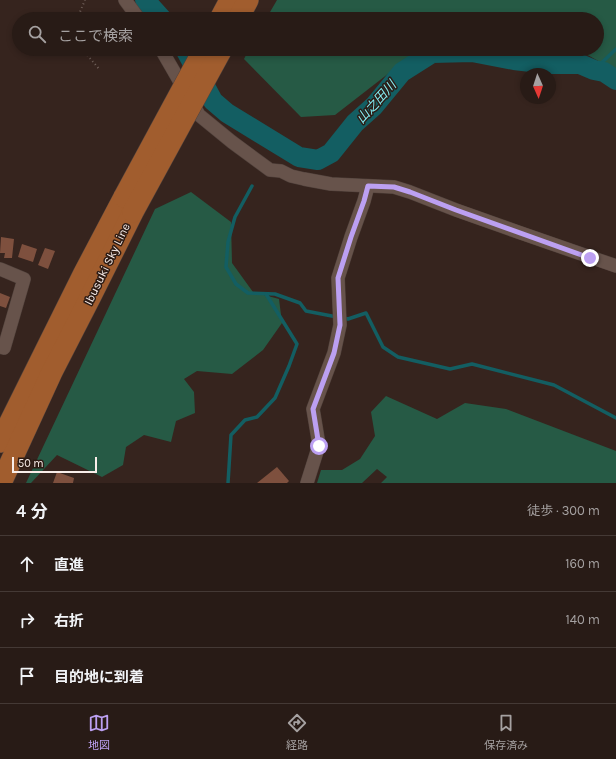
<!DOCTYPE html>
<html lang="ja">
<meta charset="utf-8">
<style>
:root{--surface:#281b16;--page:#30241f;--text:#f1f3f6;--muted:#a5a1a1;--line:#443935;--accent:#bca0f2}
body{margin:0;font-family:Karla,"Noto Sans JP",sans-serif;background:var(--page);color:var(--text)}
.compass{position:absolute;left:520px;top:68px;width:36px;height:36px;border-radius:50%;background:var(--surface);box-shadow:0 2px 6px #0003;rotate:177deg}
.scale{position:absolute;left:12px;bottom:10px;width:85px;box-sizing:border-box;padding-left:4px;border:2px solid #f9ede9;border-top:0;font-size:11px;line-height:14px;white-space:nowrap;color:#f9ede9;-webkit-text-stroke:3px #2c1b14;paint-order:stroke}
.stop{position:absolute;width:12px;height:12px;margin:-9px;border:3px solid #bca0f2;border-radius:50%;background:#fff}
.stop.end{background:#bca0f2;border-color:#fff;box-shadow:0 1px 4px #0008}
.list{margin:0;padding:0;list-style:none}
h2{display:flex;justify-content:space-between;align-items:center;height:52px;margin:0;padding:0 16px;font-size:17px}
h2 small{font-size:13px;font-weight:400;color:var(--muted)}
.list li{display:grid;grid-template-columns:26px 1fr auto;gap:12px;align-items:center;box-sizing:border-box;height:56px;padding:0 16px;border-top:1px solid var(--line)}
.list b{display:block;font-size:15px;white-space:nowrap}
.list em{font-size:13px;font-style:normal;color:var(--muted)}
.icon{flex:none;width:22px;height:22px;fill:none;stroke:currentColor;stroke-width:2;stroke-linecap:round;stroke-linejoin:round}
.map{position:relative;flex:none;width:616px;height:483px;overflow:hidden}
.search{position:absolute;background:var(--surface);box-shadow:0 2px 6px #0003;left:12px;right:12px;top:12px;height:44px;display:flex;align-items:center;gap:10px;box-sizing:border-box;padding:0 14px;border-radius:22px;color:var(--muted);font-size:15px}
.sheet{height:220px;background:var(--surface)}
nav{display:flex;justify-content:space-around;align-items:center;box-sizing:border-box;height:56px;border-top:1px solid var(--line);background:var(--surface);font-size:11px;color:var(--muted)}
nav a{display:grid;justify-items:center;gap:2px}
nav .on{color:var(--accent)}
.map>svg:first-child{display:block}
</style>
<div class="map">
<svg width="616" height="483" viewBox="0 0 616 483">
<rect width="100%" height="100%" fill="#36241e"/>
<g fill="#265a45">
<path d="M277,0H616V71L577,49H597V19H266Z"/>
<path d="M249,49H420L335,115L301,117L244,59Z"/>
<path d="M191,192L231,222L232,263L253,292L279,299L282,323L263,350L232,374L197,371L184,379L194,392L195,413L176,421L171,442L144,435L126,447L123,465L102,477L57,455L31,483H26L155,209Z"/>
<path d="M386,396L437,419L465,403L506,409L616,451V483H381L387,477L377,469L362,483H317L321,470H342L360,459L375,436L371,412Z"/>
</g>
<g fill="none" stroke-linecap="round" stroke-linejoin="round">
<g stroke="#135e62" stroke-width="3.5">
<path d="M594,70L616,49"/>
<path d="M252,186L235,217L228,242L226,267L236,284L248,293L275,294L300,303L306,311L337,317"/>
<path d="M343,318L348,319L366,313L383,347L398,357L450,369L472,364L554,385L616,418"/>
<path d="M228,483L231,435L245,420L257,417L275,398L289,366L297,344L266,294"/>
</g>
<g stroke="#135e62" stroke-width="20">
<path d="M145,0L162,19"/>
<path d="M185,49L213,101L227,113L299,157L318,160L331,153L355,123L374,106L402,72L432,53L472,52L514,60L548,64H580L594,70L604,72L616,80"/>
</g>
</g>
<g fill="#7e503e">
<path d="M1,237L14,239L12,258H4L5,253H0Z"/>
<path d="M22,244L37,249L33,262L18,257Z"/>
<path d="M45,248L55,251L48,269L38,265Z"/>
<path d="M0,293L10,297L6,308L0,306Z"/>
<path d="M277,467L289,481L287,483H257Z"/>
<path d="M57,472L74,478L73,483H53Z"/>
</g>
<g fill="none" stroke-linecap="round" stroke-linejoin="round">
<g stroke="#52433d" stroke-width="14">
<g id="minor">
<path d="M125,0L139,19"/>
<path d="M161,49L199,115L232,142L270,170L281,171L291,176L304,179L331,184L394,187L410,192L456,210L518,232L616,266"/>
<path d="M0,269L24,279L4,348L0,347"/>
<path d="M307,483L319,445L313,409L334,353L340,325L338,278L351,237L364,201L368,186"/>
</g>
</g>
<g stroke="#52433d" stroke-width="22">
<g id="primary">
<path d="M220,19L230,0"/>
<path d="M238,19L248,0"/>
<path d="M0,442L84,273L124,197"/>
<path d="M1,483L52,372L91,296L133,212"/>
</g>
</g>
<g stroke="#73635d" stroke-width="2" stroke-dasharray="1 3" stroke-linecap="butt">
<path d="M77,19L85,0"/>
<path d="M82,49L100,70"/>
</g>
<use href="#minor" stroke="#67534b" stroke-width="13"/>
<use href="#primary" stroke="#a15d2e" stroke-width="21"/>
<g stroke="#52433d" stroke-width="22" stroke-linecap="butt">
<g id="primary-bridge">
<path d="M124,197L204,49"/>
<path d="M133,212L222,49"/>
</g>
</g>
<use href="#primary-bridge" stroke="#a15d2e" stroke-width="21"/>
</g>
<g fill="none" stroke-linecap="round" stroke-linejoin="round">
<path stroke="#bca0f2" stroke-width="5" d="M319,446L313,409L334,353L340,325L338,278L351,237L364,201L368,186L394,187L410,192L456,210L590,258"/>
</g>
<g text-anchor="middle" dominant-baseline="central" stroke-width="3" stroke-linejoin="round" paint-order="stroke">
<g font-size="12" fill="#f9ede9" stroke="#2c1b14">
<text transform="translate(107 264) rotate(-64)">Ibusuki Sky Line</text>
</g>
<g font-size="13" font-style="italic" fill="#83eef4" stroke="#2c1b14">
<text transform="translate(376 102) rotate(-48)">山之田川</text>
</g>
</g>
</svg>
<svg class="compass" viewBox="-18 -18 36 36"><path d="M0-13l5 13h-10z" fill="#e53935"/><path d="M0 13l5-13h-10z" fill="#a5a1a1"/></svg>
<div class="scale">50 m</div>
<div class="stop" style="left:319px;top:446px"></div>
<div class="stop end" style="left:590px;top:258px"></div>
<div class="search"><svg class="icon" aria-label="search" viewBox="0 0 24 24"><circle cx="10" cy="10" r="6"/><path d="M15 15l6 6"/></svg>ここで検索</div>
</div>
<section class="sheet">
<h2>4 分<small>徒歩 · 300 m</small></h2>
<ul class="list">
<li><svg class="icon" aria-label="ahead" viewBox="0 0 24 24"><path d="M12 20V5M6 11l6-6 6 6"/></svg><div><b>直進</b></div><em>160 m</em></li>
<li><svg class="icon" aria-label="right" viewBox="0 0 24 24"><path d="M7 20v-9h11M14 6l5 5-5 5"/></svg><div><b>右折</b></div><em>140 m</em></li>
<li><svg class="icon" aria-label="arrive" viewBox="0 0 24 24"><path d="M6 21V4h12l-3 4 3 4H6"/></svg><div><b>目的地に到着</b></div></li>
</ul>
</section>
<nav>
<a class="on"><svg class="icon" aria-label="map" viewBox="0 0 24 24"><path d="M3 6l6-2 6 2 6-2v14l-6 2-6-2-6 2zM9 4v14M15 6v14"/></svg>地図</a>
<a><svg class="icon" aria-label="directions" viewBox="0 0 24 24"><path d="M12 3l9 9-9 9-9-9zM9 14v-3h6M13 9l2 2-2 2"/></svg>経路</a>
<a><svg class="icon" aria-label="saved" viewBox="0 0 24 24"><path d="M7 4h10v16l-5-4-5 4z"/></svg>保存済み</a>
</nav>
